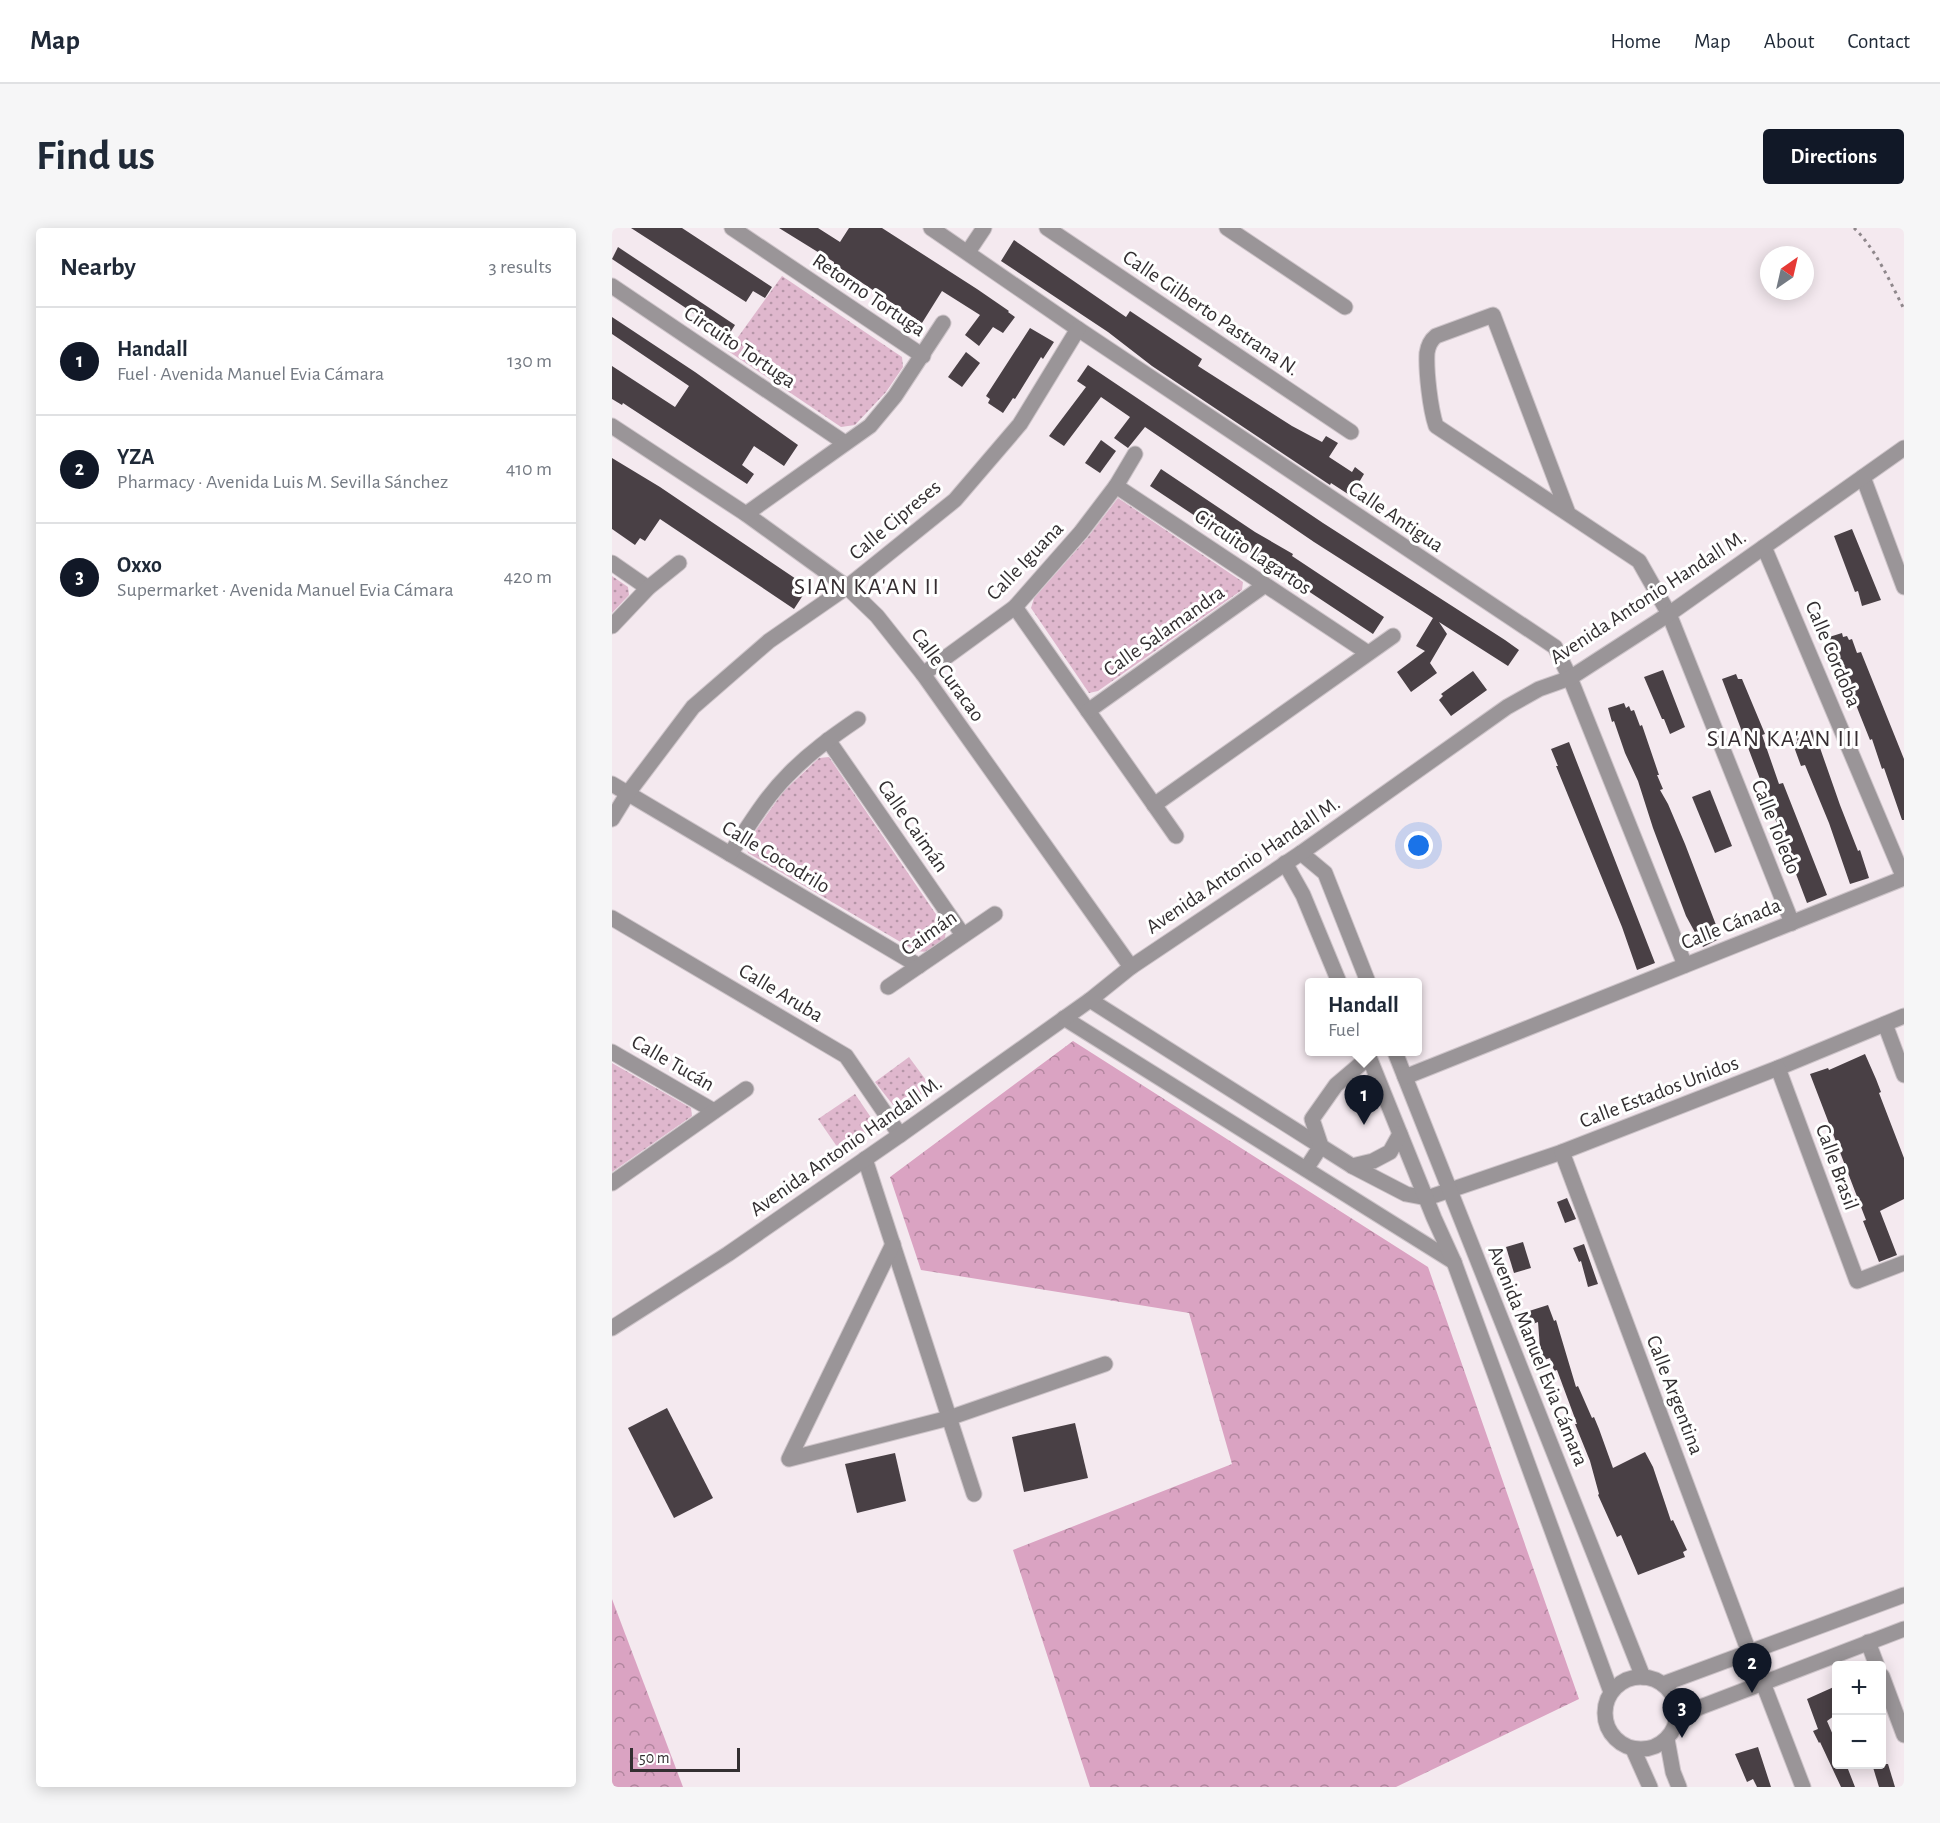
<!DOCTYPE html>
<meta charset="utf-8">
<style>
:root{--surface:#fff;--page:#f6f6f7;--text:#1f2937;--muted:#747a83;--line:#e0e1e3;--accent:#111827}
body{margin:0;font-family:"Alegreya Sans",sans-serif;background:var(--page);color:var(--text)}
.controls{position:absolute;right:18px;bottom:18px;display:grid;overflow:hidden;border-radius:6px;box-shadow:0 3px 15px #0003}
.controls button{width:54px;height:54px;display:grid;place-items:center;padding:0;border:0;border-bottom:2px solid var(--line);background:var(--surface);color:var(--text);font:30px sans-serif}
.compass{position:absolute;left:1148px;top:18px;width:54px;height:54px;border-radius:50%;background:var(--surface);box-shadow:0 3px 15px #0003;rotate:34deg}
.scale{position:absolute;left:18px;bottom:15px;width:110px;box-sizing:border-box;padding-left:6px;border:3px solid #332f31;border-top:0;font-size:16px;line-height:21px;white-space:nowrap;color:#332f31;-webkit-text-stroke:4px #fff;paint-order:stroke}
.you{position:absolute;left:807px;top:618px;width:21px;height:21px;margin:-15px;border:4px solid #fff;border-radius:50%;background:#1a73e8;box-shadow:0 0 0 9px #1a73e833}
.badge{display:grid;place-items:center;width:39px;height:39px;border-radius:50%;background:var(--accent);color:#fff;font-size:20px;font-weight:700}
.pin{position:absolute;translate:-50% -50px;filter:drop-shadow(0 2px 3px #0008)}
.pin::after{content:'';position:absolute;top:32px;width:21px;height:18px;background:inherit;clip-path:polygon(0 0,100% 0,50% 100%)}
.popup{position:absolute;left:693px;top:750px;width:117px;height:78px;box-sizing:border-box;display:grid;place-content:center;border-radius:6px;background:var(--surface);filter:drop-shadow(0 2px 4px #0005);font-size:20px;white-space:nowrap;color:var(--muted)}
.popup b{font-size:22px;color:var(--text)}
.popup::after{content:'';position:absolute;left:50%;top:100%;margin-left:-12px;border:12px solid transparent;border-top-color:var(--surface)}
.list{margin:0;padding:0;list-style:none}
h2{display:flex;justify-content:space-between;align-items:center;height:78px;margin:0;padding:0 24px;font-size:26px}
h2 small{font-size:20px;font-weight:400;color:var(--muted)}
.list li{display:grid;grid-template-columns:39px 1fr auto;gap:18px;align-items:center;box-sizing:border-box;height:108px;padding:0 24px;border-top:2px solid var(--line)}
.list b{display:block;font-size:22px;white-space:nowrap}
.list p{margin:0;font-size:20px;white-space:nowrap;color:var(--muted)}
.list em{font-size:20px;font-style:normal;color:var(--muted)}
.map{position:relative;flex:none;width:1292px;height:1559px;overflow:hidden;border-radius:6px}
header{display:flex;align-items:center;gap:36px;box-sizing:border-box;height:84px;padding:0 30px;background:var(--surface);border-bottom:2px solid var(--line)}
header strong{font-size:28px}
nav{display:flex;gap:33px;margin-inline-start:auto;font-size:21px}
.intro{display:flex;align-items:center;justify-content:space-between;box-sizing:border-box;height:144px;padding:0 36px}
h1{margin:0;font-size:42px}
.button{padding:15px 27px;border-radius:6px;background:var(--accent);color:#fff;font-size:21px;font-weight:700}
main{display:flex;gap:36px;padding:0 36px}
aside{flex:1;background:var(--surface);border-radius:6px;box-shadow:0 3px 15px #0003}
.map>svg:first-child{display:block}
</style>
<header>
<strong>Map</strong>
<nav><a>Home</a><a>Map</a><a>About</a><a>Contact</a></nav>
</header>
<div class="intro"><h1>Find us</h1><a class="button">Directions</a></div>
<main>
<aside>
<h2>Nearby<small>3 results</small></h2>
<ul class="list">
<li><span class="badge">1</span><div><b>Handall</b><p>Fuel · Avenida Manuel Evia Cámara</p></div><em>130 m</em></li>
<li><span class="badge">2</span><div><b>YZA</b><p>Pharmacy · Avenida Luis M. Sevilla Sánchez</p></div><em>410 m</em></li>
<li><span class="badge">3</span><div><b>Oxxo</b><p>Supermarket · Avenida Manuel Evia Cámara</p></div><em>420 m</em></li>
</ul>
</aside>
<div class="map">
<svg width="1292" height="1559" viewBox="0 0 1292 1559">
<defs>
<pattern id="forest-crowns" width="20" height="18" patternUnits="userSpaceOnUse" patternTransform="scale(1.5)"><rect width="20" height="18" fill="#daa3c2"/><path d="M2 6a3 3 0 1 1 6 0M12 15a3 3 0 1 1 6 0" fill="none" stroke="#b1859e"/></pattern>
<pattern id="park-dots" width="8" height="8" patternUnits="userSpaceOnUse" patternTransform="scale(1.5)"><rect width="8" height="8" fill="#dfb7cd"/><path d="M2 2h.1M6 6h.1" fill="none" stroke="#b595a7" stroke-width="1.8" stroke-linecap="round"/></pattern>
</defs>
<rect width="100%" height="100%" fill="#f4e9ef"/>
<g fill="url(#forest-crowns)">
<path d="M461,813L816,1039L967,1471L784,1559H478L401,1322L620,1236L577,1085L309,1042L278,949Z"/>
<path d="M0,1371L71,1559H0Z"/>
</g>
<g fill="url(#park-dots)">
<path d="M170,48L290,129L291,139L274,164L243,197L229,199L116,123Z"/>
<path d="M506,270L631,354L630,362L486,463L477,465L419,380L422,370L476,309Z"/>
<path d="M0,348L16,359L17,367L0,385Z"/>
<path d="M217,529L334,701L333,710L315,724L304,723L136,625L134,616L171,564L207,530Z"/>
<path d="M297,829L319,859L292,879L281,877L263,854Z"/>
<path d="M0,835L79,880L80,888L0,944Z"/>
<path d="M243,866L260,891L261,901L228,923L206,891Z"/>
</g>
<g fill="#494045">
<path d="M19,0H70L160,59L153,70L141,63L134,74Z"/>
<path d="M167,0H206L228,14L237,0H270L365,61L397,83L396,84L403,89L391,105L381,99L367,118L353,107L368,87L330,63L310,95L222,36V34Z"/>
<path d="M402,12L514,89L518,83L590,131L586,138L680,198L710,214L714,208L726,215L717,229L740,244L743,239L752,246L739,268L719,255L718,257L540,138L496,104L389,33Z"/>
<path d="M6,19L123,97L116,108L0,31Z"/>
<path d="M0,89L83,144L186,217L172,238L142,218L130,237L142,246L135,256L17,179L11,175L10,177L0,171V138L63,179L77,158L0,106Z"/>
<path d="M418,100L442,114L431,131L429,129L403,171L401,170L391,185L376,175L378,171L374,168Z"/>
<path d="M354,124L368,135L350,159L336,149Z"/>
<path d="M476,137L711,295L893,412L907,422L896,438L827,394L835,406L818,435L825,445L799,464L785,444L813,423L804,418L821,390L702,314L533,199L516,220L502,210L518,189L489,169L452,218L437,208L474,159L465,153Z"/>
<path d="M489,212L504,223L488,245L473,235Z"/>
<path d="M0,230L48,259L190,355L189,357L195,361L182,381L48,291L33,313L28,310L23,317L0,301Z"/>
<path d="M549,241L643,304L681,326L680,328L772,389L761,406L538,258Z"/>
<path d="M1240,301L1269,372L1250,378L1246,363L1243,364L1222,308Z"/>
<path d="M1230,405L1231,409L1235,408L1237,412L1240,411L1245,425L1249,424L1292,531V592H1290L1272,540L1270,541L1260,511L1258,512L1246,482L1229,436L1227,437L1222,422L1218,423L1214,410Z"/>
<path d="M1051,442L1073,499L1058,506L1052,491H1050L1032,449Z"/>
<path d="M861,443L875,462L839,488L827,472L831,468L829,466Z"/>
<path d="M1124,446L1126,451H1130L1153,506L1150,507L1167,556L1171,555L1215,667L1195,675L1110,451Z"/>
<path d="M1012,475L1014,480L1017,478L1019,483L1022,482L1028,498L1030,497L1047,547H1045L1051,561L1048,562L1056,576L1073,616L1109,710L1091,719L1074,688L1041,600L1026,553L1013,525L1002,493L1000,494L996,480Z"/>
<path d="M1200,502L1206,518L1207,517L1228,577L1246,623L1248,622L1257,650L1238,656L1217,595L1193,537L1189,538L1181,516L1186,514L1184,508Z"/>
<path d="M957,514L1043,735L1025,742L1010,699L944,538H946L939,521Z"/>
<path d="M1098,562L1120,618L1103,625L1080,569Z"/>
<path d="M1253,826L1264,851L1269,864L1267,865L1292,930V971L1268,983L1285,1027L1267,1034L1251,993L1254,992L1198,846L1216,840L1217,842Z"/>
<path d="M955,970L964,991L953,995L945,974Z"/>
<path d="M911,1014L919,1040L902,1045L894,1019Z"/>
<path d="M972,1016L986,1056L976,1059L969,1033L967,1034L961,1020Z"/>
<path d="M936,1077L942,1093L944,1092L964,1159L966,1158L980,1190L982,1189L987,1201L1001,1240L1033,1224L1041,1239L1059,1293L1061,1292L1075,1322L1071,1324L1073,1329L1026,1347L1009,1307L1005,1309L986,1267L987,1266L978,1233L963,1196H965L945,1142L942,1143L938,1130L929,1133L926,1094L918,1097L917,1083Z"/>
<path d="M55,1180L101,1270L62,1290L16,1200Z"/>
<path d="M463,1195L476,1250L412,1264L400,1209Z"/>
<path d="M283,1225L294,1273L245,1285L233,1236Z"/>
<path d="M1224,1458V1493L1222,1488L1215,1493L1224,1514V1536H1234L1243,1559H1229L1208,1514L1207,1515L1201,1503L1206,1501L1195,1471Z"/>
<path d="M1146,1519L1159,1559H1145L1141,1551L1135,1554L1123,1526Z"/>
<path d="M1260,1536H1276L1283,1559H1267Z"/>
</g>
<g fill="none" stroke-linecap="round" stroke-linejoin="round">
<g stroke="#cdc4c9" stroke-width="17">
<g id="minor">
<path d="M120,0L311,128"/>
<path d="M319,0L466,101L943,419L958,450L1073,737"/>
<path d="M435,0L739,204"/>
<path d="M615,0L733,79"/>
<path d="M356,24L372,0"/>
<path d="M0,58L233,215"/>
<path d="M0,198L134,286L235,359L265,388L311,446L519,739"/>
<path d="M1251,249L1292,359"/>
<path d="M504,258L756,425"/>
<path d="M956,285L881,87L824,108C819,112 816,118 815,125C814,143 818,180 824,198L1027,333L1057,386L1180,695"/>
<path d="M134,286L258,198L283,168L331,95"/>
<path d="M1152,319L1292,650"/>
<path d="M0,335L36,360"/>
<path d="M403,379L564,608"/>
<path d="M0,398L36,360L67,335"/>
<path d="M311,446L403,379L469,304L504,258L523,226"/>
<path d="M476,483L653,357"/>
<path d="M216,512L351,707"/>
<path d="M0,556L307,738"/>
<path d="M542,577L781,408"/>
<path d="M0,591L16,565L81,479L157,413L235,359L343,272L408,196L466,101"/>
<path d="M689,625L713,645L756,754"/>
<path d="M118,626C136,599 153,570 176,547C197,525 221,508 246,491"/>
<path d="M673,635L691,667L727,754"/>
<path d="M0,690L234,828L288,907"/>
<path d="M276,759L383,686"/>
<path d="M478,772L740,938L794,966L815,970L950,924L1166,840L1292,788"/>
<path d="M452,790L842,1034"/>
<path d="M1273,796L1292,847"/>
<path d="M0,824L102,883"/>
<path d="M755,824L822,990L842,1034L999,1464"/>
<path d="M783,824L1031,1449"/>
<path d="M1166,840L1245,1053L1292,1035"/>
<path d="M793,849L1292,650"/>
<path d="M950,924L1137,1424"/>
<path d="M253,931L362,1266"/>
<path d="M740,938L761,933L778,924L788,906"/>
<path d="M694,941L709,918L700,891L724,857L757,829"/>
<path d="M0,955L134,861"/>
<path d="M281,1016L177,1231L337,1190L493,1136"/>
<path d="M0,1100L116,1026L288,907L478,772L519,739L689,625L895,479L927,461L958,450L1057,386L1292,220"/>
<path d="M1256,1414L1265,1438"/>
<path d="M1270,1448L1292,1507"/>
<circle cx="1029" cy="1485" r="36"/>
<path d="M1151,1455L1191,1559"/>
<path d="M1051,1456L1292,1367"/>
<path d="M1064,1495L1086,1480L1292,1401"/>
<path d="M1055,1511L1061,1544L1067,1559"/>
<path d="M1021,1521L1038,1559"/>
</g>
</g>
<path stroke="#8e878b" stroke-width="3" stroke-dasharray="3 4.5" stroke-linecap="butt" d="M1242,0C1264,21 1278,54 1292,81"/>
<use href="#minor" stroke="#9a9598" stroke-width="15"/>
</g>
<g text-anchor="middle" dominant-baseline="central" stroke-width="6" stroke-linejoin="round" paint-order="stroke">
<g font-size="21" fill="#332f31" stroke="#fff">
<text transform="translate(257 67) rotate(34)">Retorno Tortuga</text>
<text transform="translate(599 85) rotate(34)">Calle Gilberto Pastrana N.</text>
<text transform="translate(128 119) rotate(34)">Circuito Tortuga</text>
<text transform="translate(784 289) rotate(34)">Calle Antigua</text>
<text transform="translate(283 292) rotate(-40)">Calle Cipreses</text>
<text transform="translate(641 324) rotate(34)">Circuito Lagartos</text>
<text transform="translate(413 333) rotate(-46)">Calle Iguana</text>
<text transform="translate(1036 369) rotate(-33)">Avenida Antonio Handall M.</text>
<text transform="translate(552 403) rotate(-35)">Calle Salamandra</text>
<text transform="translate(1221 426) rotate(67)">Calle Cordoba</text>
<text transform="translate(336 447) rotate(54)">Calle Curacao</text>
<text transform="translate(301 598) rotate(55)">Calle Caimán</text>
<text transform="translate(1164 599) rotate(68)">Calle Toledo</text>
<text transform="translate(164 629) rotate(31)">Calle Cocodrilo</text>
<text transform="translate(631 637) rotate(-34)">Avenida Antonio Handall M.</text>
<text transform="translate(1119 696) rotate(-22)">Calle Cánada</text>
<text transform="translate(317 705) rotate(-35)">Caimán</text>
<text transform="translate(169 765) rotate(31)">Calle Aruba</text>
<text transform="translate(61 835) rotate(30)">Calle Tucán</text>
<text transform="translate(1047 864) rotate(-21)">Calle Estados Unidos</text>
<text transform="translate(234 918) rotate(-35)">Avenida Antonio Handall M.</text>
<text transform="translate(1225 939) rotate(70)">Calle Brasil</text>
<text transform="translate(926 1128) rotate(68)">Avenida Manuel Evia Cámara</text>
<text transform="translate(1063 1167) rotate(69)">Calle Argentina</text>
</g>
<g font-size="24" letter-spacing="1.5" fill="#362e32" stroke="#fff">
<text x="255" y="359">SIAN KA'AN II</text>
<text x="1172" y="511">SIAN KA'AN III</text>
</g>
</g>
</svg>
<div class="controls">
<button>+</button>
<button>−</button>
</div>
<svg class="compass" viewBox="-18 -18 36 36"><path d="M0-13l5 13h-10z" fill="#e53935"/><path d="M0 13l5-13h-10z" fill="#747a83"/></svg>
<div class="scale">50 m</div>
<div class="you"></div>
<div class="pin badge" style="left:752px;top:897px">1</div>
<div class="popup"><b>Handall</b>Fuel</div>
<div class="pin badge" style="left:1140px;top:1465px">2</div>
<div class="pin badge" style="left:1070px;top:1510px">3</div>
</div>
</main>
